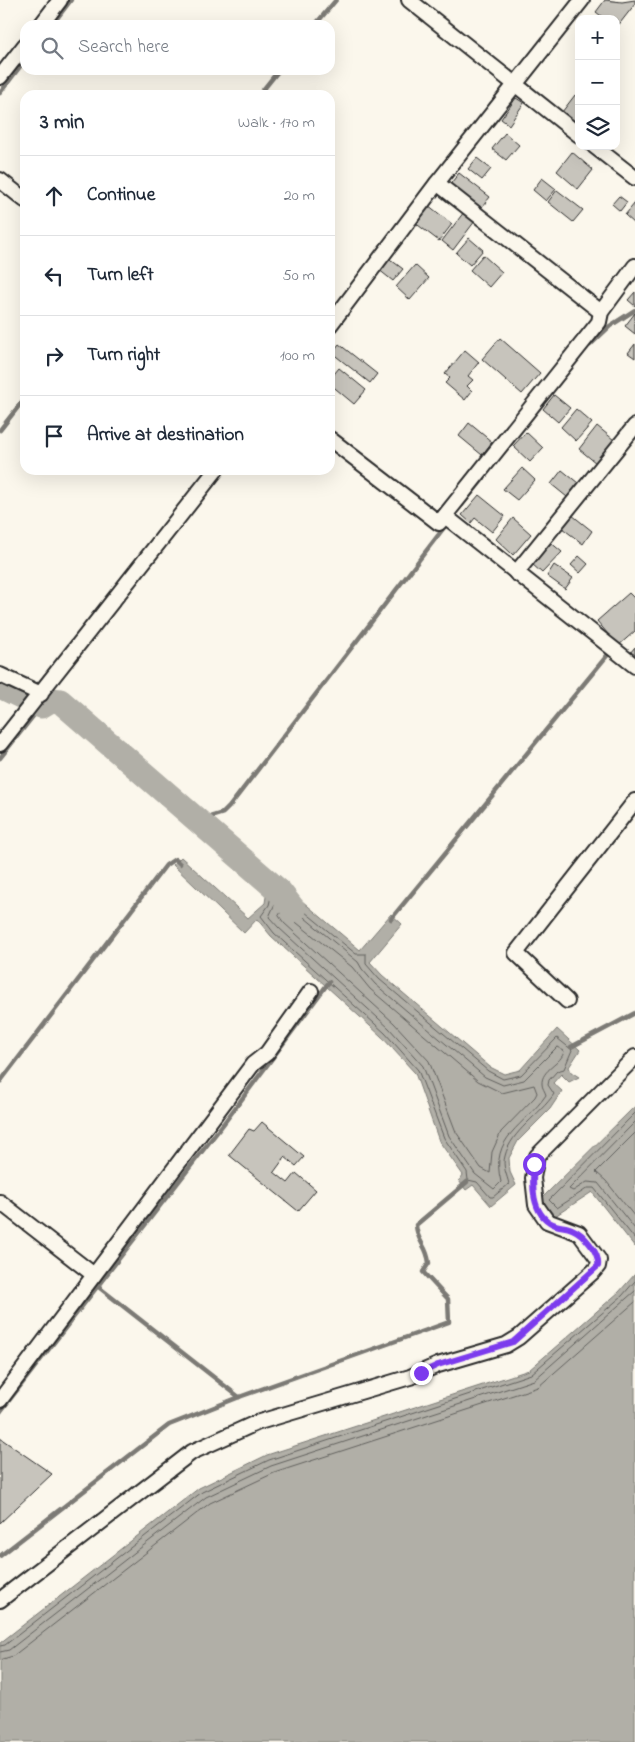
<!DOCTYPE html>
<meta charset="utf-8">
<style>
:root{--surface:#fff;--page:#f2f2f3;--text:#1f2937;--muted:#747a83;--line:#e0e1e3}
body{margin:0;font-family:"Indie Flower",sans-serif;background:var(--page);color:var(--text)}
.controls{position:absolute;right:15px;top:15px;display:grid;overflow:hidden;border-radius:10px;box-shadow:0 5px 20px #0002}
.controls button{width:45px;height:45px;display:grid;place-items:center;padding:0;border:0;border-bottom:1px solid var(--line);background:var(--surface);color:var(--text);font:25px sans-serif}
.stop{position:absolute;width:15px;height:15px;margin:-11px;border:4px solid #7c3aed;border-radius:50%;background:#fff}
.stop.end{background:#7c3aed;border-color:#fff;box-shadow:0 1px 5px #0008}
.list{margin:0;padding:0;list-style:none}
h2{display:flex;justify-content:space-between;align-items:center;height:65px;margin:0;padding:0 20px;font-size:21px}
h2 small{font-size:16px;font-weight:400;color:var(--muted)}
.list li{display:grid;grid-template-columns:32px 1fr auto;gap:15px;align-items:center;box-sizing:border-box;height:80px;padding:0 20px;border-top:1px solid var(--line)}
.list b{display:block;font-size:19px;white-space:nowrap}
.list em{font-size:16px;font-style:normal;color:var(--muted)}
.icon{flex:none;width:28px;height:28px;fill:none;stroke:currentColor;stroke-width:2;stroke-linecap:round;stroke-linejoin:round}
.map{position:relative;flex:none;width:635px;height:1742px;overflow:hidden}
.search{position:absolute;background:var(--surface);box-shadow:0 5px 20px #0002;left:20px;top:20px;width:315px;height:55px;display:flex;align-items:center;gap:12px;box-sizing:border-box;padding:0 18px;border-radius:15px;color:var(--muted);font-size:19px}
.panel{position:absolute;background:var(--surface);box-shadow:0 5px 20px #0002;left:20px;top:90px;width:315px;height:385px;border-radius:15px}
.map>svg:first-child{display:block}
</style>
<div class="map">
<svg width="635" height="1742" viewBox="0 0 635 1742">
<rect width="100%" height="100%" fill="#fbf7ec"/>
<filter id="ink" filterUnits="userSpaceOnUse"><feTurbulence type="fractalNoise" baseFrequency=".02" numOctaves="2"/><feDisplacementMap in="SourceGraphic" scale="10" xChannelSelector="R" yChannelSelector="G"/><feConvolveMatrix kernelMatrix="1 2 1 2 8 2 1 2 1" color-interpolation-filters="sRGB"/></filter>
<g filter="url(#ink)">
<g fill="#b1afa7" stroke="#7b7a75">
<path d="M181,857L248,918L265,903L267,890L276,879L360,950L391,914L402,924L370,962L382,975L490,1067L504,1074L520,1070L557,1029L580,1050L569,1067L571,1072L579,1077L569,1082L561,1074L553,1083L562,1091L550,1109L518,1141L509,1158L510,1172L516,1185L491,1206L473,1185L466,1190L459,1181L463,1175L439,1141L415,1073L381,1036L271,936L257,919L244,933L173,865Z"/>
<path d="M635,1106V1247L592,1192L555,1216L541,1199Z"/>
<path d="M635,1274V1742H0V1643L199,1488L267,1455L529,1370L619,1292Z"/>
</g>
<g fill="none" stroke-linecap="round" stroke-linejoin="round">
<g stroke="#61605d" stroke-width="1">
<path d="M276,888L356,954H366V964L379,979L488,1071L503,1079L521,1075L557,1038L572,1050L564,1069L557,1071L549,1080L548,1085L554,1094C540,1115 511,1131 505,1156C502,1166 507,1175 509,1184L493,1197H490L477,1182L468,1180L467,1172L444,1138L418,1070L385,1033L274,933L261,916L269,905L272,892Z"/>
<path d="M281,898L358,962L362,969L375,984L485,1077L503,1085L524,1080L557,1047L564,1051C562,1064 541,1069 542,1084C542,1088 545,1091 546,1095C525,1126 489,1137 501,1182L494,1189L475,1174L449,1136L423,1066L389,1028L279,928L269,917L277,899Z"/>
<path d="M282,911L352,967L370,989L478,1081L502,1093L534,1085L537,1093L535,1097L501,1132L492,1152L490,1173L481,1168L456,1132L429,1061L394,1023L284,923L279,916Z"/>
<path d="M635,1113L549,1200L557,1208L588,1188H594L635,1239"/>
<path d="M635,1122L569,1189L573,1191L587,1182L598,1183L635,1229"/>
<path d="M635,1133L596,1172L606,1181L635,1217"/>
<path d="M0,1646L5,1645L202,1492L269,1460L531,1374L622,1296L635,1281"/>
<path d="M0,1652L9,1650L206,1497L271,1466L534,1380L635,1291"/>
<path d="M0,1660L13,1656L210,1503L274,1473L538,1387L635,1302"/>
</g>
<g stroke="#7b7a75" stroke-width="4.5">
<path d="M52,25L71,0"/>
<path d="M315,25L336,0"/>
<path d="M0,93L25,60"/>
<path d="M259,95L279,70"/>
<path d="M590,345L610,326L635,310"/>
<path d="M0,430L25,398"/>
<path d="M462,505L484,478"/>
<path d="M0,758L41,706"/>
<path d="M197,821L223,813L229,807L446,525"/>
<path d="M391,919L610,652L611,653"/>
<path d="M571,1047L635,1013"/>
<path d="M0,1082L166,865L175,859L180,864"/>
<path d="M96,1285L239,1397"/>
<path d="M0,1412L224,1123L329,982"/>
<path d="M0,1556L169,1425L242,1396L449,1322L448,1299L423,1272L429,1263C427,1244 417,1243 416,1225L467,1182"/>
</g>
<path stroke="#b1afa7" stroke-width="25" d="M0,686L41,706L51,700L60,701L280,892L294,910"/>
</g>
<g fill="#c7c4bc" stroke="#2b2b2b">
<path d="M605,0L622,2L635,0V4L617,27L616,19H605L596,12Z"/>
<path d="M575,95L579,98V125L562,112Z"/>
<path d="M516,98L524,103L509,125L501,119Z"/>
<path d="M505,133L519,145L506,160L492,149Z"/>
<path d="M572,152L593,170L578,189L557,171Z"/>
<path d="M477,158L491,169L482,180L468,169Z"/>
<path d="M459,173L490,197L479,211L448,187Z"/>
<path d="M542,178L556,189L546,201L533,190Z"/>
<path d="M557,190L583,210L573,222L548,202Z"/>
<path d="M619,196L627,202L620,211L612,204Z"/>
<path d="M635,203V224L625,215Z"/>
<path d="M428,205L452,224L439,241L414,222Z"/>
<path d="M464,212L475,221L453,250L442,241Z"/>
<path d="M469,238L483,250L470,265L456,253Z"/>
<path d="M483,255L502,272L489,287L470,270Z"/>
<path d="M387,257L403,269L393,281L378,269Z"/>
<path d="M415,265L429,278L410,300L396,287Z"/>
<path d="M635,292V306L628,300Z"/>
<path d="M635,313V334L625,326Z"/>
<path d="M330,338L336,343L330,350Z"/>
<path d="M500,338L540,373L522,394L482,359Z"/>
<path d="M339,344L377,374L370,383L332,353Z"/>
<path d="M635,344V358L628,353Z"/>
<path d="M465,350L479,362L468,376L473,380L467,386L472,391L465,400L445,383L450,378L445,374Z"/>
<path d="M339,368L366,390L354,404L330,384V379Z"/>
<path d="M554,395L570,408L558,422L543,409Z"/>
<path d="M576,409L592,423L576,441L561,427Z"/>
<path d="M469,423L492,442L482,455L459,436Z"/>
<path d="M597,426L614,440L596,463L579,449Z"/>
<path d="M526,432L543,448L530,462L513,446Z"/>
<path d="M522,468L535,480L517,500L503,489Z"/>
<path d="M562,470L578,483L567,497L551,484Z"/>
<path d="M479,495L505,516L492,532L475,518L471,523L462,515Z"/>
<path d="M572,515L592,531L583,544L562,528Z"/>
<path d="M513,518L531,534L513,555L496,539Z"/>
<path d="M549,541L562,552L542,573L532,564Z"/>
<path d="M579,556L588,564L580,573L571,565Z"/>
<path d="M554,565L573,578L565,589L547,576Z"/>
<path d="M629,593L635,599V631L618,646L597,621Z"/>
<path d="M635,647V658L630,653Z"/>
<path d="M262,1122L304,1157L296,1166L285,1157L274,1172L288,1183L296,1173L316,1190L298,1211L229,1155L249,1129L254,1131Z"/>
<path d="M0,1438L52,1474L0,1523Z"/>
</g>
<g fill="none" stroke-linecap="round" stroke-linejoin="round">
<g stroke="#2b2b2b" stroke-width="18">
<g id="street">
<path d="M409,0L579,135"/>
<path d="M41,25L60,0"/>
<path d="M0,77L25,45"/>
<path d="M594,146L635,178"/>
<path d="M0,180L25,200"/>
<path d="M437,183L601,312"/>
<path d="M330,325L437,183L582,0"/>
<path d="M330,439L439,523L599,322L601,312L635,266"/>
<path d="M445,516L635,666"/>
<path d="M516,573L635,426"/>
<path d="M0,675L41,694"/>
<path d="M0,744L216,470"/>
<path d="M567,1001L516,953L635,801"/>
<path d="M0,1202L94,1275"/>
<path d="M0,1400L253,1064L267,1053L311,991"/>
<path d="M0,1600L192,1452L256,1423L410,1377L438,1365L506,1345L519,1337L594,1271L598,1266L599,1260L579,1233L547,1221L536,1205L533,1178L537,1156L635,1057"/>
</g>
</g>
<use href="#street" stroke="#fbf7ec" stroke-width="14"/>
</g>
</g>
<g fill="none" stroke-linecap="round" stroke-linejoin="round" filter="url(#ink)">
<path stroke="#7c3aed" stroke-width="6" d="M421,1373L438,1365L513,1342L598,1266C600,1253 584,1234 572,1229C566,1226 559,1227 553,1224C531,1214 532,1184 534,1164"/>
</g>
</svg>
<div class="controls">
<button>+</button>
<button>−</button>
<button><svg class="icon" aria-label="layers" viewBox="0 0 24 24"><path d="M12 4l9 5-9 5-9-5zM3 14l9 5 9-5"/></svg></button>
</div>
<div class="stop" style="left:534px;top:1164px"></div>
<div class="stop end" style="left:421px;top:1373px"></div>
<div class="search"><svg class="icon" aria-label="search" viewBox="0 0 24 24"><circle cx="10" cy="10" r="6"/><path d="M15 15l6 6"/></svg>Search here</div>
<section class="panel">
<h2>3 min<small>Walk · 170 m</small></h2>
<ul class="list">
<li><svg class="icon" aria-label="ahead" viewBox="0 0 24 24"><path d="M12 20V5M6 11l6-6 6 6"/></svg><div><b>Continue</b></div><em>20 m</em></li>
<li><svg class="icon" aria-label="left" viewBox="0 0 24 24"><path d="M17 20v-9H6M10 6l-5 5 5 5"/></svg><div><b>Turn left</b></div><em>50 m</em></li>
<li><svg class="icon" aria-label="right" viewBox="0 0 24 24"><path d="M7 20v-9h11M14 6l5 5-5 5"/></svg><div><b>Turn right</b></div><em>100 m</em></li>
<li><svg class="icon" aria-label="arrive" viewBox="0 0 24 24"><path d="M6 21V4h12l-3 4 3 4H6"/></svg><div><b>Arrive at destination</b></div></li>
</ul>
</section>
</div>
